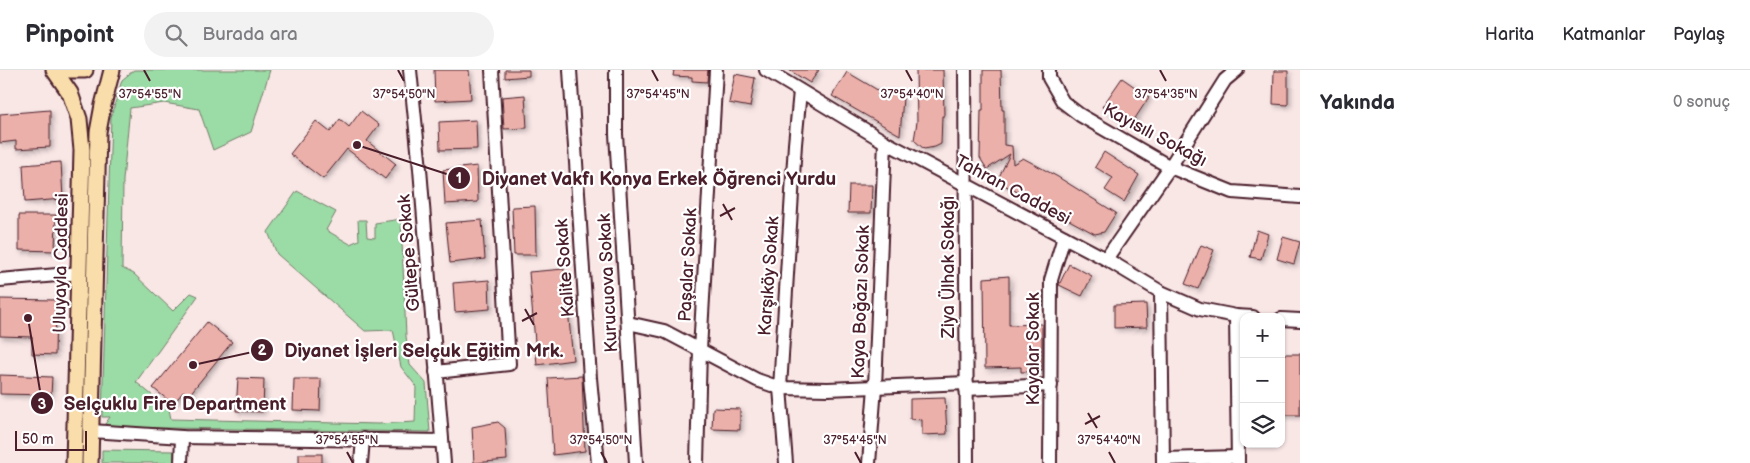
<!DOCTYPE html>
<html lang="tr">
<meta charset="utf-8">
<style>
:root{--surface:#fff;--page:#f2f2f3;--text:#2b2b33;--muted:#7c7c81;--line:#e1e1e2}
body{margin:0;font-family:"Balsamiq Sans",sans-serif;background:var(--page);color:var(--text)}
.controls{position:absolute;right:15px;bottom:15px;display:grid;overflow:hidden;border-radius:10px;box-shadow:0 1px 4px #0004}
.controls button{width:45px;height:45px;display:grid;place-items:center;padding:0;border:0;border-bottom:1px solid var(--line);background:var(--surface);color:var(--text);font:25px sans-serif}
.scale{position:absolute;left:15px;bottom:12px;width:72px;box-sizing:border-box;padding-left:5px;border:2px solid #4a1f2b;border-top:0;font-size:14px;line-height:18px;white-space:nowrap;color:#4a1f2b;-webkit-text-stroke:4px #fff;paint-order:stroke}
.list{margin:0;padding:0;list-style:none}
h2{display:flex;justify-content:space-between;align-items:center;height:65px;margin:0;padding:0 20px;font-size:21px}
h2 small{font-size:16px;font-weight:400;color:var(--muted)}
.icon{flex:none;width:28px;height:28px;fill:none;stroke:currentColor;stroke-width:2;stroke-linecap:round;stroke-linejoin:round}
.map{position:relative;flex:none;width:1300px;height:393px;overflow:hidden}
header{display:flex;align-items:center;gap:30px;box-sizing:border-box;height:70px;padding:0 25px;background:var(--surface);border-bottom:1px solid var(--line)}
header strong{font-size:24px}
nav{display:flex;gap:28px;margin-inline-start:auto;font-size:18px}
.search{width:350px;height:45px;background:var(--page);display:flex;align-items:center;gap:12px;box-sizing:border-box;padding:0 18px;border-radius:28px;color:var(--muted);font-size:19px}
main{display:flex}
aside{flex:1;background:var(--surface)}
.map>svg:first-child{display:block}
</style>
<header>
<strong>Pinpoint</strong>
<div class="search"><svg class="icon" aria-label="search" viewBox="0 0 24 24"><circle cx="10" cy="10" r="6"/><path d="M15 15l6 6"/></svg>Burada ara</div>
<nav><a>Harita</a><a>Katmanlar</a><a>Paylaş</a></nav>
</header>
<main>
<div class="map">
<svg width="1300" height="393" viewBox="0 0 1300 393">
<defs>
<filter id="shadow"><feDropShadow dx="2.5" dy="2.5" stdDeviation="2.5" flood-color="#0004"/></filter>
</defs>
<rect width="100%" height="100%" fill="#f9e7e6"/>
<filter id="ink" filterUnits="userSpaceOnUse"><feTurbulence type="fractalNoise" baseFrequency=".02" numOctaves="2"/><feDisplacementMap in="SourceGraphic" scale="10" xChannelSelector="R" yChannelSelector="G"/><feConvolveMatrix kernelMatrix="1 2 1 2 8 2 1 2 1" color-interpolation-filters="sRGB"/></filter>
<g filter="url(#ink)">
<g fill="#9bdba5" stroke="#727d68">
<path d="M134,0H270L251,62L213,80L199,39L164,33L130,38L123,110L122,198L134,204L173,241L191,223L198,226L136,312L169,339L171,349L378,354L415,352L416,316L401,297L393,260L365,261L277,184L268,162L297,121L336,142L326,160L350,174L359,170L358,150H366L367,167L375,168V153L401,149L406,266L410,295L426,313L430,362L103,357L110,347H102L111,47L122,10Z"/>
<path d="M102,380L174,381V393H102Z"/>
</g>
<g fill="#ebb0aa" stroke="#4a1f2b" filter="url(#shadow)">
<path d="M434,0H469L471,29L435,31Z"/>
<path d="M505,0H529V6L505,8Z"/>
<path d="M674,0H708L707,12L692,11V7L673,6Z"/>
<path d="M789,0H819L810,13Z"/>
<path d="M916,0H943L944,46H942L941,74L935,77L924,79L914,70L917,52Z"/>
<path d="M983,0H1001L1002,40H1004V75L1012,76L1013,94L1023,88L1058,107L1116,143L1104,162L1095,164L997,111L1010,84L987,99L980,88L981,40H983Z"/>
<path d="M1274,1H1288V35L1273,34Z"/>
<path d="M847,2L886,25L889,19L903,28L900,65L832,26Z"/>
<path d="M735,4L755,8L750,37L729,33Z"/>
<path d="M1122,8L1149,27L1130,56L1102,37Z"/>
<path d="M525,25L527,58L504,59L502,27Z"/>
<path d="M50,40V77L16,79V71L0,73V44Z"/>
<path d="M361,41L379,55L367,71L396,94L385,109L347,79L323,109L290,84L316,51L330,62L340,49L349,57Z"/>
<path d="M476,50L477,79L440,80L439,52Z"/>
<path d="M1104,82L1139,105L1124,132L1105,120L1113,108L1095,97Z"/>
<path d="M61,92L63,129L25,132L23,95Z"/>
<path d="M477,96L478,132L445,134L443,100Z"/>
<path d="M849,115H872L871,143H848Z"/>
<path d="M535,136L536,185H514L512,137Z"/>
<path d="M19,145H56L55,181L19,180Z"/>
<path d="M482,150L485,189L450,193L446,153Z"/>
<path d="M1257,160L1268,164L1261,189L1250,187Z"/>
<path d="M1283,167L1300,172L1294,194L1277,189Z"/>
<path d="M1201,175L1214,180L1198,219L1185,214Z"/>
<path d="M1069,194L1092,206L1082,226L1059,215Z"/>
<path d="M564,199L573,290L537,295L529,202Z"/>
<path d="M1009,206V255L1042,254V301L1021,302V297L985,298L984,208Z"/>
<path d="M489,210L490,239L455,242L453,213Z"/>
<path d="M0,229L56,230L55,285L32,284V267L0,266Z"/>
<path d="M1146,234L1147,257L1114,258V235Z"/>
<path d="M207,252L232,272L189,325L184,321L173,334L153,318Z"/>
<rect x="1281" y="284" width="19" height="61"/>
<path d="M0,305L52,307L51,325L0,324Z"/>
<path d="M582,306L585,381L553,385L548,308Z"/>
<path d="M238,308L264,309L263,342L236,341Z"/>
<path d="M294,309H321L320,341L293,340Z"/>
<path d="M945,328L947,364L922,365V350L910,349V329Z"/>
<path d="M713,338L740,339V360L712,359Z"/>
<path d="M498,352L505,358L507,390L474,393L472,357Z"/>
<rect x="299" y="384" width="23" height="9"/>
</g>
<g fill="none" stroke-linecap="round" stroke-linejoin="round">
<g stroke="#4a1f2b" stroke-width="16">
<g id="minor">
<path d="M410,0L420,99L444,393"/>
<path d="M570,0L590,308L598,393"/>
<path d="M616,0V64L636,393"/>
<path d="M766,0L885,72L1106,189L1161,222L1200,239L1236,246L1253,247"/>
<path d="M965,0L967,393"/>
<path d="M1049,0V8L1063,32L1080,45L1170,97L1232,122L1300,127"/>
<path d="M1106,189L1170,97L1225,10L1237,0"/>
<path d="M0,210L80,203"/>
<path d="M1161,222L1163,393"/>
<path d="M1236,246L1238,393"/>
<path d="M1281,249L1300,250"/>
<path d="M628,253L664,261L757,310L780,318L828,319L966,313"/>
<path d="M436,302L509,294L492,0"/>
<path d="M966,319L1051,315"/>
<path d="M91,361L182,367L442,371"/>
<path d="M1163,389L1238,387"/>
<path d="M181,393L182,367"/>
<path d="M361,393L363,369"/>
<path d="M697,393L700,280L716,0"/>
<path d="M786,393L780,318L795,74L800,21"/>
<path d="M869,393L875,317L885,72"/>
<path d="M1050,393L1051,210L1064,167"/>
</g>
</g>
<g stroke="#4a1f2b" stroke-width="19">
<g id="major">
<path d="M54,0L70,23L79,49L82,80L74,393"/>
<path d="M65,0H85"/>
<path d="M90,393L98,62L103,35L112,0"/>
</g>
</g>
<use href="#minor" stroke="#fff" stroke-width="12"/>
<use href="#major" stroke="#f9deab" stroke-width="15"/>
</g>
</g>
<path fill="none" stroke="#4a1f2b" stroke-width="2" d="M144,0L150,11M398,0L404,11M652,0L658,11M906,0L912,11M1160,0L1166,11M723,134L732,150M720,146L735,138M525,239L534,255M522,251L537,243M1088,343L1097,358M1085,354L1100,346M347,382L353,393M601,382L607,393M855,382L861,393M1109,382L1115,393"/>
<g text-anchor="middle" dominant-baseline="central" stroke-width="4.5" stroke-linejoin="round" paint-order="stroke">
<g font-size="18" fill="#4a1f2b" stroke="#fff">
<text transform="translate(1155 65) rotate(28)">Kayısılı Sokağı</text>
<text transform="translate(1013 120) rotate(28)">Tahran Caddesi</text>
<text transform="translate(409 183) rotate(-95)">Gültepe Sokak</text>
<text transform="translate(61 193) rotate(-89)">Uluyayla Caddesi</text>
<text transform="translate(688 195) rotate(-87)">Paşalar Sokak</text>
<text transform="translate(948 197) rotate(-90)">Ziya Ülhak Sokağı</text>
<text transform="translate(565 198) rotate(-94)">Kalite Sokak</text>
<text transform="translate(769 206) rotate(-86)">Karşıköy Sokak</text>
<text transform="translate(608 213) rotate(-93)">Kurucuova Sokak</text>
<text transform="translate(861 232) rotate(-88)">Kaya Boğazı Sokak</text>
<text transform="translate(1033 279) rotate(-90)">Kayalar Sokak</text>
</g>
</g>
<g font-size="12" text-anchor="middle" fill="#4a1f2b" stroke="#fff" stroke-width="4.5" stroke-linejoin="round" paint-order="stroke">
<text x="150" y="28">37°54'55"N</text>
<text x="404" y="28">37°54'50"N</text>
<text x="658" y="28">37°54'45"N</text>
<text x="912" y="28">37°54'40"N</text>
<text x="1166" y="28">37°54'35"N</text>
<text x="347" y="374">37°54'55"N</text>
<text x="601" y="374">37°54'50"N</text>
<text x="855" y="374">37°54'45"N</text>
<text x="1109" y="374">37°54'40"N</text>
</g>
<path fill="none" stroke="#4a1f2b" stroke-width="2" d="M357 75L459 108M193 295L262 280M28 248L42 333"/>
<g fill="#4a1f2b" stroke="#fff" stroke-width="2">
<circle cx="357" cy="75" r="5"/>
<circle cx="193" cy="295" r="5"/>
<circle cx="28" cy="248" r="5"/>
<circle cx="459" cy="108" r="12"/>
<circle cx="262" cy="280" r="12"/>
<circle cx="42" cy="333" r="12"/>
</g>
<g font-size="15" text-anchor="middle" font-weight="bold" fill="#fff">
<text x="459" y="113">1</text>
<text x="262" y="285">2</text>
<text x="42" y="339">3</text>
</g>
<g font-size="19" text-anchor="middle" font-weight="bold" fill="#4a1f2b" stroke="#fff" stroke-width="4.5" stroke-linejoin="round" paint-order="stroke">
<text x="659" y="115">Diyanet Vakfı Konya Erkek Öğrenci Yurdu</text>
<text x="424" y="287">Diyanet İşleri Selçuk Eğitim Mrk.</text>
<text x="175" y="340">Selçuklu Fire Department</text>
</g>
</svg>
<div class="controls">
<button>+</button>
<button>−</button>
<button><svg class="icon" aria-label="layers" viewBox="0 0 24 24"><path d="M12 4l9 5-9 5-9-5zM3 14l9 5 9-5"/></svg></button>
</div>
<div class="scale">50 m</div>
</div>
<aside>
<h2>Yakında<small>0 sonuç</small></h2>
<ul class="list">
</ul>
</aside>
</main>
